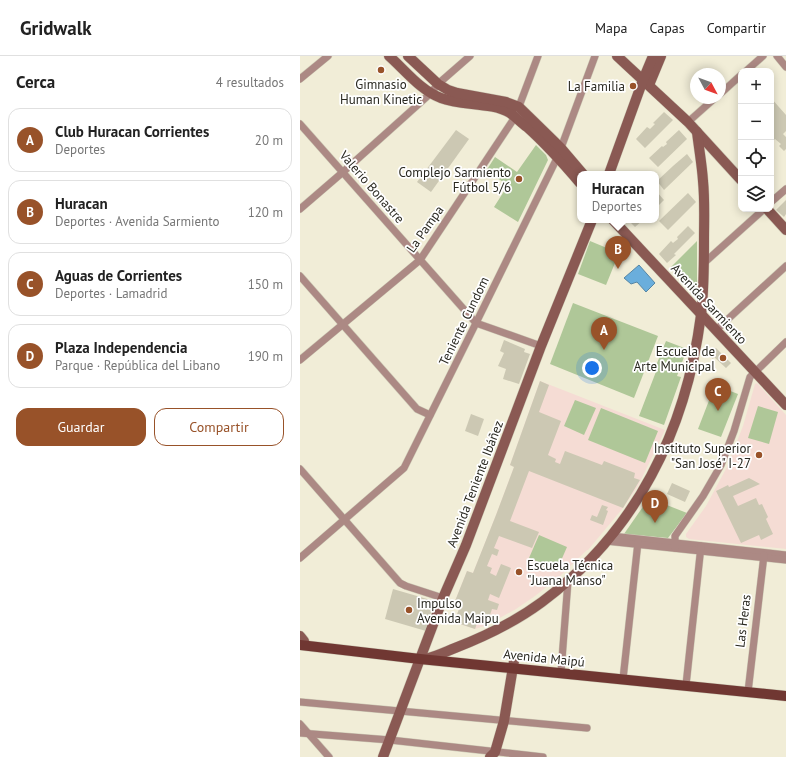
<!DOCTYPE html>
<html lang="es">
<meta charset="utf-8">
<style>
:root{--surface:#fff;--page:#f2f2f2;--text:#222;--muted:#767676;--line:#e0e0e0;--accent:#985229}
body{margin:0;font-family:"PT Sans",sans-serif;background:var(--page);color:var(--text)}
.controls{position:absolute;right:12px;top:12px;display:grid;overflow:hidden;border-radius:8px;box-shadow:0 2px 10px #0003}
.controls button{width:36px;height:36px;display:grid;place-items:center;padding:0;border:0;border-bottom:1px solid var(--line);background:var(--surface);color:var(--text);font:20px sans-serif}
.compass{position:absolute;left:390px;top:12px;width:36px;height:36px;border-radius:50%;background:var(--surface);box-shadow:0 2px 10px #0003;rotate:131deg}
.you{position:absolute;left:292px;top:312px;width:14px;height:14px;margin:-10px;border:3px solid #fff;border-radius:50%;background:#1a73e8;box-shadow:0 0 0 6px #1a73e833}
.badge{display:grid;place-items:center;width:26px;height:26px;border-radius:50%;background:var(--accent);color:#fff;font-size:13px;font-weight:700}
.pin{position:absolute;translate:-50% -33px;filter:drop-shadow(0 1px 2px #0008)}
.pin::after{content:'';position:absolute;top:21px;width:14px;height:12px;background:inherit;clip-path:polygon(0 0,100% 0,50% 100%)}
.popup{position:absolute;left:277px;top:115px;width:82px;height:52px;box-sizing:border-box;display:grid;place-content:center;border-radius:8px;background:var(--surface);filter:drop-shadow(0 1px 3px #0005);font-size:13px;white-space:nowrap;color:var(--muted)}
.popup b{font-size:15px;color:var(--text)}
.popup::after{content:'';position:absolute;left:50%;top:100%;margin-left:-8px;border:8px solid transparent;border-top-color:var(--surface)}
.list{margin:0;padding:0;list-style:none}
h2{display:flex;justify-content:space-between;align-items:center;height:52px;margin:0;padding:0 16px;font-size:17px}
h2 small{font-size:13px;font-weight:400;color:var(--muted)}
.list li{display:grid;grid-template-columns:26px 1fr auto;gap:12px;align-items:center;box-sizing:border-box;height:64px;margin:0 8px 8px;padding:0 8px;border:1px solid var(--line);border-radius:12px}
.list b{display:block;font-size:15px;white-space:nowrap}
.list p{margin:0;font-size:13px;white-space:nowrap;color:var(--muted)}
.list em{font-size:13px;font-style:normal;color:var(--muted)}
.actions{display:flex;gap:8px;padding:12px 16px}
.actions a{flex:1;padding:9px 0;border:1px solid var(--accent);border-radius:12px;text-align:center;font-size:14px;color:var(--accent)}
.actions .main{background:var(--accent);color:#fff}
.icon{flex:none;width:22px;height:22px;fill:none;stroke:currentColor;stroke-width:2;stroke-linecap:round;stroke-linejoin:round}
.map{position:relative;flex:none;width:486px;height:701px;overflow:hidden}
header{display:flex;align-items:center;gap:24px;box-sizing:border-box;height:56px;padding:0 20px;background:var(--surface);border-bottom:1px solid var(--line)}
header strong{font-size:19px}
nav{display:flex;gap:22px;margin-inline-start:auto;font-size:14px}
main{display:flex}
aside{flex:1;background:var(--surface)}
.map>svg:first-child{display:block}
</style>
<header>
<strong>Gridwalk</strong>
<nav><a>Mapa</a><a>Capas</a><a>Compartir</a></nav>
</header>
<main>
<aside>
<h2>Cerca<small>4 resultados</small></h2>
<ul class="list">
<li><span class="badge">A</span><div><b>Club Huracan Corrientes</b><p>Deportes</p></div><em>20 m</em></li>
<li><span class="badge">B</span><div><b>Huracan</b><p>Deportes · Avenida Sarmiento</p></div><em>120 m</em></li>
<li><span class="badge">C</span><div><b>Aguas de Corrientes</b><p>Deportes · Lamadrid</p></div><em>150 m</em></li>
<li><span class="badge">D</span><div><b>Plaza Independencia</b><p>Parque · República del Libano</p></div><em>190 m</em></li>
</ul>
<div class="actions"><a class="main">Guardar</a><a>Compartir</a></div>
</aside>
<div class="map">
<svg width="486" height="701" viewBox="0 0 486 701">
<rect width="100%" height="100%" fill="#f1edd7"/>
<g fill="#f5dcd4">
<path d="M240,325L365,374L338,430L323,452L288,494H287L258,522L235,540L216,553L187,569L175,573L154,566L161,548L155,545L167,515L173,517L196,459L214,411L210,409Z"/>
<path d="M457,327L486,359V493L389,483L386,481V478L406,450L427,411L443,370L455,328Z"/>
</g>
<g fill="#afc798">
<path d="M236,89L246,99L248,104L218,166L194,151L208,129L186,115L195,101L217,116Z"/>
<path d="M320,183L330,193L324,199L314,189Z"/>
<path d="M290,185L319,197L306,229L278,218Z"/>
<path d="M397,185V242L371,211Z"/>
<path d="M273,247L358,280L334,342L250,308Z"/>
<path d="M366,285L387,293L377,320L381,321L364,369L339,360L357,313L355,312Z"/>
<path d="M415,329L438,338L421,381L398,373Z"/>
<path d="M275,344L296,352L284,379L264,370Z"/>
<path d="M458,350L478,356L469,388L448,382Z"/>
<path d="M301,352L358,375L345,407L288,384Z"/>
<path d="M349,442L387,457L368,482L324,478Z"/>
<path d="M239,479L267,491L257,514L229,502Z"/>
</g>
<path fill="#6aaedc" stroke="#5686a4" d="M339,209L355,227L346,236L337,226L331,228L324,222Z"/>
<g fill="#ccc8b3">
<path d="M471,42L486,59V75L483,78L486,81V93L484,95L479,90L481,88L475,83L471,87Z"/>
<path d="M364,56L373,64L345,92L336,83L347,71L350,73L355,68L353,67Z"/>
<path d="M156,74L169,83L131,136L117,126Z"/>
<path d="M379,74L387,83L358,111L349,102L362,90L363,91L367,88L366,86Z"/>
<path d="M387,98L393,106L364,134L357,125L373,110Z"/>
<path d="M356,135L364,144L356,152Z"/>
<path d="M388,137L396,146L368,174L359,165Z"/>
<path d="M486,144V158L484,161L476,154Z"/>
<path d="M328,164H343L335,171Z"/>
<path d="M388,170L395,177L374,198L376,199L367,207L359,198L371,185L373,187L378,183L377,181Z"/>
<path d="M204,284L225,293L224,296L230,298L219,328L203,323L206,313L198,310L204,297L200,295Z"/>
<path d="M407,292L412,296L416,292L431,307L426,312L414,301L413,303L404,295Z"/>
<path d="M240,325L249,329L239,356L261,365L248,399L256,403L255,406L260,408L265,395L302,409L304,405L335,417L334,422L340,424L323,452L229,415L210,465L239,476L232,492L199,480L194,492L199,494L197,500L192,498L187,510L192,512L190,517L196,520L201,508L211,512L199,542L190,538L188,544L199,548L197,554L192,553L188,565L179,562L175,573L154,566L161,548L155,545L167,515L173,517L196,459L214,411L210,409Z"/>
<path d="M171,358L184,363L178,380L165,375Z"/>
<path d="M449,422L460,428L433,440L438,450L456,442L459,449L462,448L468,461L466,463L473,478L461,484L459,479L441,487L416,435L428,429L429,431Z"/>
<path d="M372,427L390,435L385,446L367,438Z"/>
<path d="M302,449L308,451L306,454L308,455L303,469L290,464L292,459L297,461Z"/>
<path d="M93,533L134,545L126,575L85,563Z"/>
</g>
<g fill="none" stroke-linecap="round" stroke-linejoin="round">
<g stroke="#cdcab6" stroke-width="8">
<g id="street">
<path d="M477,0L486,11"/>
<path d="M446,15L463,0"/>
<path d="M0,23L28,0"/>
<path d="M420,38L441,19"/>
<path d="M388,66L415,42"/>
<path d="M0,68L176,267L241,290"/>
<path d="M471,146L486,133"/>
<path d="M0,153L43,116L131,37L138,28L170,0"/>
<path d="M404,207L464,153"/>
<path d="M0,220L117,353L130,359"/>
<path d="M416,274L486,210"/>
<path d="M0,304L120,204L215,61L238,0"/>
<path d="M0,413L100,527L106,530L143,542"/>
<path d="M311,480L486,499"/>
<path d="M306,485L486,504"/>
<path d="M375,492V480L403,440L421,409L434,375L450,321L486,286"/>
<path d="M0,502L104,412L176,267L258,100L295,0"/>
<path d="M261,616L268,525"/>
<path d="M323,623L338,486"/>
<path d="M386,629L401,490"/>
<path d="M448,636L464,499"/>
<path d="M0,646L287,672"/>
<path d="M0,668L29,701"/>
<path d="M0,677L90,684L243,701"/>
</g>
</g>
<g stroke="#cdcab6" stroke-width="11">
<g id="secondary">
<path d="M89,0C105,14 121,35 141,42C162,50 191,46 210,57C216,61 221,67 227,71C246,88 263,107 280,127"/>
<path d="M108,0L138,28L148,34L157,37L206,46L219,51L260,91L283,118"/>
<path d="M317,0L388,66L441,124"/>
<path d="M349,29L361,0"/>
<path d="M309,118L343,24L353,0"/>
<path d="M467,153L486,174"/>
<path d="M313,164L486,349"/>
<path d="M0,580L4,585"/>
<path d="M125,603C135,601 145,596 155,592C186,580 215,566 242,546C336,476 386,375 401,259C404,235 404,209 404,184C404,165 405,145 403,125C402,109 399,93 397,76"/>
<path d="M83,701L143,542L166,489L241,290L292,164"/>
<path d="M190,701L195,696L204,665L214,605"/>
</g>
</g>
<g stroke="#cdcab6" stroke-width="11">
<path id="primary" d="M0,589L120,603L486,640"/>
</g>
<use href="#street" stroke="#ac8984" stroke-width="7"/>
<use href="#secondary" stroke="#8a5953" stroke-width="10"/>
<use href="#primary" stroke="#703732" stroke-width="10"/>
</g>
<g fill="#985229" stroke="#fff" stroke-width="1.5">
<circle cx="81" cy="14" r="4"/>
<circle cx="333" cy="30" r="4"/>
<circle cx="219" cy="123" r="4"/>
<circle cx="423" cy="302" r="4"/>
<circle cx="459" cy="399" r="4"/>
<circle cx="219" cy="516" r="4"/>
<circle cx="109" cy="554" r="4"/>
</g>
<g text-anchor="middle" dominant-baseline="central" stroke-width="3.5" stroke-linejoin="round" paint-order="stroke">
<g font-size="13" fill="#292820" stroke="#fff" text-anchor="end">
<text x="81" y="28" text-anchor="middle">Gimnasio<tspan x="81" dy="15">Human Kinetic</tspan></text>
<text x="325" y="30">La Familia</text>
<text x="211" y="116">Complejo Sarmiento<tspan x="211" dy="15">Fútbol 5/6</tspan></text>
<text x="415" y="295">Escuela de<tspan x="415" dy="15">Arte Municipal</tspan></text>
<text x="451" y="392">Instituto Superior<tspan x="451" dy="15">"San José" I-27</tspan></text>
<text x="227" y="509" text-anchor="start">Escuela Técnica<tspan x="227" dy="15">"Juana Manso"</tspan></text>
<text x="117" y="547" text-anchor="start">Impulso<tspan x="117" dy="15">Avenida Maipu</tspan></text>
</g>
<g font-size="13" fill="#292820" stroke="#fff">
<text transform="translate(72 131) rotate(49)">Valerio Bonastre</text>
<text transform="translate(125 173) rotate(-55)">La Pampa</text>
<text transform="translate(409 248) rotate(47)">Avenida Sarmiento</text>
<text transform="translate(164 265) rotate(-64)">Teniente Cundom</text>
<text transform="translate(175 428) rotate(-69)">Avenida Teniente Ibáñez</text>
<text transform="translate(443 565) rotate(-83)">Las Heras</text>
<text transform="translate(244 602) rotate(6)">Avenida Maipú</text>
</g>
</g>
</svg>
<div class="controls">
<button>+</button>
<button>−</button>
<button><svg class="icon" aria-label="locate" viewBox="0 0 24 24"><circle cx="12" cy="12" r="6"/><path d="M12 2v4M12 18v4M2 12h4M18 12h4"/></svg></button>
<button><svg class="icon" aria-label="layers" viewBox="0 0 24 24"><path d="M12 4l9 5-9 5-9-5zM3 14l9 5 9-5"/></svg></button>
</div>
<svg class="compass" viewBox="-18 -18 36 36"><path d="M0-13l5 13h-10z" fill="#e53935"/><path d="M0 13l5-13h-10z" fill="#767676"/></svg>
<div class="you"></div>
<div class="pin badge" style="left:304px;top:294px">A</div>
<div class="pin badge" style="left:318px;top:213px">B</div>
<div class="popup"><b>Huracan</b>Deportes</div>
<div class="pin badge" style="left:418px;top:355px">C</div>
<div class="pin badge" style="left:355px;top:467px">D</div>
</div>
</main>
